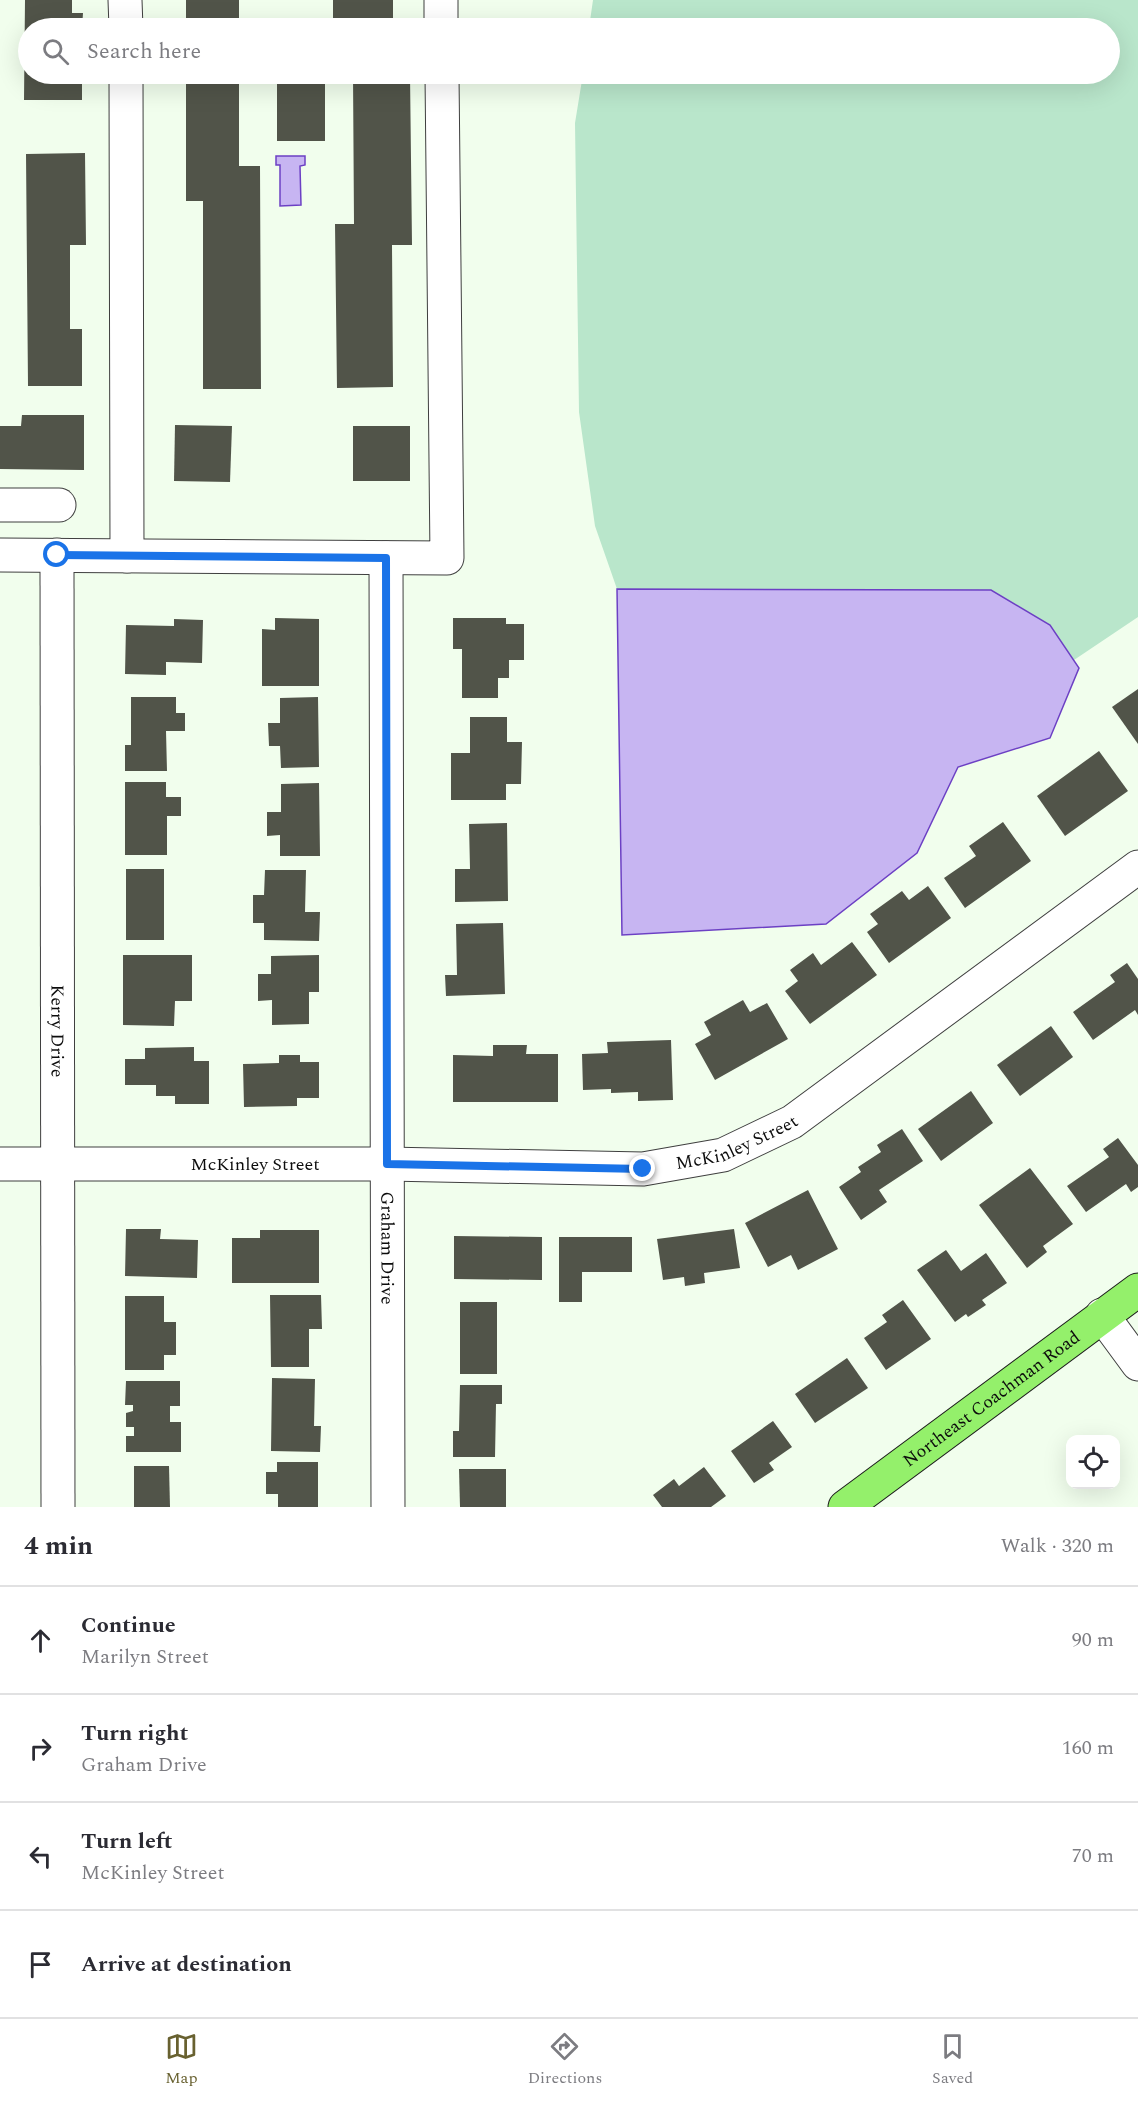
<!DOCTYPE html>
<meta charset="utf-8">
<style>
:root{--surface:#fff;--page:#f7f7f7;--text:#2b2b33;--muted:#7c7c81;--line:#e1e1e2;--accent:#686130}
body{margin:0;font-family:Spectral,serif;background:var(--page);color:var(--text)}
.controls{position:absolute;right:18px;bottom:18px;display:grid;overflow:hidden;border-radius:12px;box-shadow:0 6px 24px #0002}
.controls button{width:54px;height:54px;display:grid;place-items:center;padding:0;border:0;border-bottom:2px solid var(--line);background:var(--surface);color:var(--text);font:30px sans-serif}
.stop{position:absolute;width:18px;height:18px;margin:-14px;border:4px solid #1a73e8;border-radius:50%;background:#fff}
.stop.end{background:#1a73e8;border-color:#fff;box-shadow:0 2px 6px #0008}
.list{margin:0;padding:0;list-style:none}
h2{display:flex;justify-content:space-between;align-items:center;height:78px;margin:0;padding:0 24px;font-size:26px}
h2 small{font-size:20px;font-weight:400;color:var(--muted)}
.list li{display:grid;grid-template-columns:39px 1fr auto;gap:18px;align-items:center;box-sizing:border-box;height:108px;padding:0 24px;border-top:2px solid var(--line)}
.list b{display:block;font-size:22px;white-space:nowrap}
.list p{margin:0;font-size:20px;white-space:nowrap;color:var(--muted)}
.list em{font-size:20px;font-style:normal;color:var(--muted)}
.icon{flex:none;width:33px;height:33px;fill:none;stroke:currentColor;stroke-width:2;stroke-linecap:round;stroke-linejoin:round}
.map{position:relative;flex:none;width:1138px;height:1507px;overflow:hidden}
.search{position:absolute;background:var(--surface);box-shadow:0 6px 24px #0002;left:18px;right:18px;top:18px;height:66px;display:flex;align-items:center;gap:15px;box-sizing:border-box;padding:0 21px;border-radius:33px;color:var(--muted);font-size:22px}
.sheet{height:510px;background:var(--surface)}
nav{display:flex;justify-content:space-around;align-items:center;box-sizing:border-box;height:84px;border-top:2px solid var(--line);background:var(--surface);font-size:16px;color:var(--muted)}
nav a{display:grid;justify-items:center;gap:3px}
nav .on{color:var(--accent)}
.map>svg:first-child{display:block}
</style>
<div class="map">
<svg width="1138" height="1507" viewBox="0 0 1138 1507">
<rect width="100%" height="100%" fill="#f1feed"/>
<path fill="#b9e6cb" d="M593,0H1138V617L1074,660L1050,625L991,590L617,589L595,526L579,412L575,123L583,74H1110V28H589Z"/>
<g fill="#c7b5f2" stroke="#6c40c4" stroke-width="1.5">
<path d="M276,156H305V165L300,166L301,205L280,206V165H276Z"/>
<path d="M617,589L991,590L1050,625L1079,668L1050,738L958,767L917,853L826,924L622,935Z"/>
</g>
<g fill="#515449">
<path d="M25,0H72V13H83L82,28H28V74H82V100H24Z"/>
<rect x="186" y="0" width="53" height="28"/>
<rect x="333" y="0" width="60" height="28"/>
<path d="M186,74H239V166H260L261,389H203V201H186Z"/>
<path d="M353,74H410L412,245H392L393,387L337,388L335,224H354Z"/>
<rect x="277" y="84" width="48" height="57"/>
<path d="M85,153L86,245H70V329H82V386H28L26,154Z"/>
<path d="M22,415H84V470L0,469V426H21Z"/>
<path d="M175,425L232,426L230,482L174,481Z"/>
<rect x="353" y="426" width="57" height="55"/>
<path d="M275,618L319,619V686H262V629L275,630Z"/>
<path d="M453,618H506V624H524V660H509V678H498V698H462V649H453Z"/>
<path d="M174,619L203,620L202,663L166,662V675L125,674L126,625L174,626Z"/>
<path d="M1138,689V744L1112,707Z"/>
<path d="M131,697H176V713H185V731H166L167,771H125V745H131Z"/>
<path d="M318,697L319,767L281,768L280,746H269L268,723H280V698Z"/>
<path d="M470,717H507V742H522L521,784H506V800H451V753H470Z"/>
<path d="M1099,751L1128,791L1065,836L1037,796Z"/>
<path d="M125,782H166V797H181V816H167V855H125Z"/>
<path d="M319,783L320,856H280V835L267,836V812H281V784Z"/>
<path d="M1003,822L1031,861L965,908L944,878L976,856L969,846Z"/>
<path d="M507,823L508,901L455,902V869H470L469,824Z"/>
<rect x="126" y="869" width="38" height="71"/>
<path d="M265,870H306L305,912H320L319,941L264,940V923H253V895H264Z"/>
<path d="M928,886L951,918L889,963L867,932L878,924L870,914L902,891L909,900Z"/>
<path d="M503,923L505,994L446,996L445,975H457L456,924Z"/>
<path d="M852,942L877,975L810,1024L785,991L798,981L790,970L813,953L821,965Z"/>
<path d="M123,955H192V1001H175L174,1026L123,1025Z"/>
<path d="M319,955V992H309V1024L272,1025V1000L258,1001V974H271V956Z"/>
<path d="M1127,963L1138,979V1015L1135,1010L1093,1040L1073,1012L1115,982L1110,975Z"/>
<path d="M743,1000L750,1012L767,1003L788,1039L715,1080L695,1044L711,1035L704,1022Z"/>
<path d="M1051,1026L1073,1057L1020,1096L997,1065Z"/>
<path d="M671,1040L673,1100L638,1101V1092L611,1093V1089L583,1090L582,1054L608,1053L607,1042Z"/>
<path d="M493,1045H527L526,1054H558V1102H453V1055L493,1056Z"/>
<path d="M194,1047V1061H209V1104H175V1096H156V1085H125V1059H145V1048Z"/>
<path d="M279,1055H300V1062H319V1098H297V1106L244,1107L243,1064L279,1063Z"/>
<path d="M971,1091L993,1123L941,1161L918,1129Z"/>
<path d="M902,1129L923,1161L879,1190L887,1202L861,1220L839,1187L861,1172L858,1167L881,1152L877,1145Z"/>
<path d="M1118,1138L1138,1165V1187L1131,1192L1126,1184L1086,1212L1067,1186L1109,1157L1103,1149Z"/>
<path d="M1030,1168L1073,1224L1043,1246L1047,1252L1027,1268L979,1205Z"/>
<path d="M808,1190L838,1249L798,1270L791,1255L768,1267L745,1223Z"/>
<path d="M126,1229H161L160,1239L198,1240L197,1278L125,1276Z"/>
<path d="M734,1229L740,1268L704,1273L705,1283L685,1286L684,1277L663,1280L657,1239Z"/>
<path d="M260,1230H319V1283H232V1238H260Z"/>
<path d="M454,1236L542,1237V1280L454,1279Z"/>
<path d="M559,1237H632V1272H582V1302H559Z"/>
<path d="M946,1250L961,1271L986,1253L1007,1283L982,1300L986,1305L968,1317L966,1314L955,1322L917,1270Z"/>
<path d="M270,1295H321L322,1329H309V1367H271Z"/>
<path d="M125,1296H164V1322H176V1355H164V1370H125Z"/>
<path d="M903,1300L931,1339L886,1370L864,1338L887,1322L882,1315Z"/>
<rect x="460" y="1302" width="37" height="72"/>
<path d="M847,1358L868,1388L815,1423L795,1394Z"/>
<path d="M272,1378L315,1379L314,1426H321L320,1452L271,1451Z"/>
<path d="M126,1381H180V1406H170V1422H181V1452H126V1436H134V1427H126V1413L133,1411V1405H125Z"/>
<path d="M460,1385H502V1404H496L495,1457H453V1431H459Z"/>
<path d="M773,1421L792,1447L769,1463L774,1470L754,1483L731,1451Z"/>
<path d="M277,1462H318V1507H278V1494H266V1472H277Z"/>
<path d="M134,1466H169L170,1507H134Z"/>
<path d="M704,1467L726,1496L711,1507H662L653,1495L674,1479L679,1486Z"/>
<path d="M459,1469H506V1507H460Z"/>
</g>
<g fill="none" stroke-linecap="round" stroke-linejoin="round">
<g stroke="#3f3f3f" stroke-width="35">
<g id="minor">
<path d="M125,0L126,28"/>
<path d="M441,0V28"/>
<path d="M126,74L127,556"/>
<path d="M0,505H59"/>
<path d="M0,555L447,558L442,74"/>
<path id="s1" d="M57,555L58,1507"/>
<path id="s2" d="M386,558L388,1507"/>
<path id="s3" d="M0,1164H387L643,1169L723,1155L792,1122L1138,867"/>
<path d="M1102,1315L1138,1364"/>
</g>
</g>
<g stroke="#1d1d1d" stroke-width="35">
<g id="major">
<path id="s4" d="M845,1507L1138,1290"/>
</g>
</g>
<use href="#minor" stroke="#fff" stroke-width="33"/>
<use href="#major" stroke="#94f06b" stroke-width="33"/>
</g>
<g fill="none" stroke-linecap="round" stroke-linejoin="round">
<path stroke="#1a73e8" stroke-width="8" d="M57,555L386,558L387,1164L643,1169"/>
</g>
<g text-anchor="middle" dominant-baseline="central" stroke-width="6" stroke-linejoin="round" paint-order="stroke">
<g font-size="18" fill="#0c0c0c" stroke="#fff">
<text stroke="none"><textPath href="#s1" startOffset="476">Kerry Drive</textPath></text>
<text stroke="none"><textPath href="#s3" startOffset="741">McKinley Street</textPath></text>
<text stroke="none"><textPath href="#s3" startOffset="255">McKinley Street</textPath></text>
<text stroke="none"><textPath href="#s2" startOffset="690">Graham Drive</textPath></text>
<text stroke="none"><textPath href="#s4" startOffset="182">Northeast Coachman Road</textPath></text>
</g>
</g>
</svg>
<div class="controls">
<button><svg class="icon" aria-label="locate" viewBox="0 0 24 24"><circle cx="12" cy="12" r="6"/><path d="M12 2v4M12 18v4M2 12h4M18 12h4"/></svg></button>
</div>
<div class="stop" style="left:57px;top:555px"></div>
<div class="stop end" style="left:643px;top:1169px"></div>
<div class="search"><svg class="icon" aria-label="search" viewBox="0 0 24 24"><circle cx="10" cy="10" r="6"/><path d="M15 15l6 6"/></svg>Search here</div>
</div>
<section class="sheet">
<h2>4 min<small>Walk · 320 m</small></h2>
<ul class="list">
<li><svg class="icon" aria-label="ahead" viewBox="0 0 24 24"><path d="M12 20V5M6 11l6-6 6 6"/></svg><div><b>Continue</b><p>Marilyn Street</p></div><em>90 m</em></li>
<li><svg class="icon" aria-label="right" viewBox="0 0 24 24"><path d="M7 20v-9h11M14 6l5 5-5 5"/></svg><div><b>Turn right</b><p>Graham Drive</p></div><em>160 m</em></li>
<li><svg class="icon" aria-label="left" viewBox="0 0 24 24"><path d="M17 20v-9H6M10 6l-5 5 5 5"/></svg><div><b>Turn left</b><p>McKinley Street</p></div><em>70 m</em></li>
<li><svg class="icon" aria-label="arrive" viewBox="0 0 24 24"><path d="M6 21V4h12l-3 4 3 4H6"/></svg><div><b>Arrive at destination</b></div></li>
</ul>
</section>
<nav>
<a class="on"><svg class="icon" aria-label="map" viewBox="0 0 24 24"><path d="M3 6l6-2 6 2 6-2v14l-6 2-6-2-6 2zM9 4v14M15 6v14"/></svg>Map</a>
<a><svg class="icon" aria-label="directions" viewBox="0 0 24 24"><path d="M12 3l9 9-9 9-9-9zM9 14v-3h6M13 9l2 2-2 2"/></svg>Directions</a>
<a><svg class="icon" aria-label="saved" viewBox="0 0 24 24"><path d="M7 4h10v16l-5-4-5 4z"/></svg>Saved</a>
</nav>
